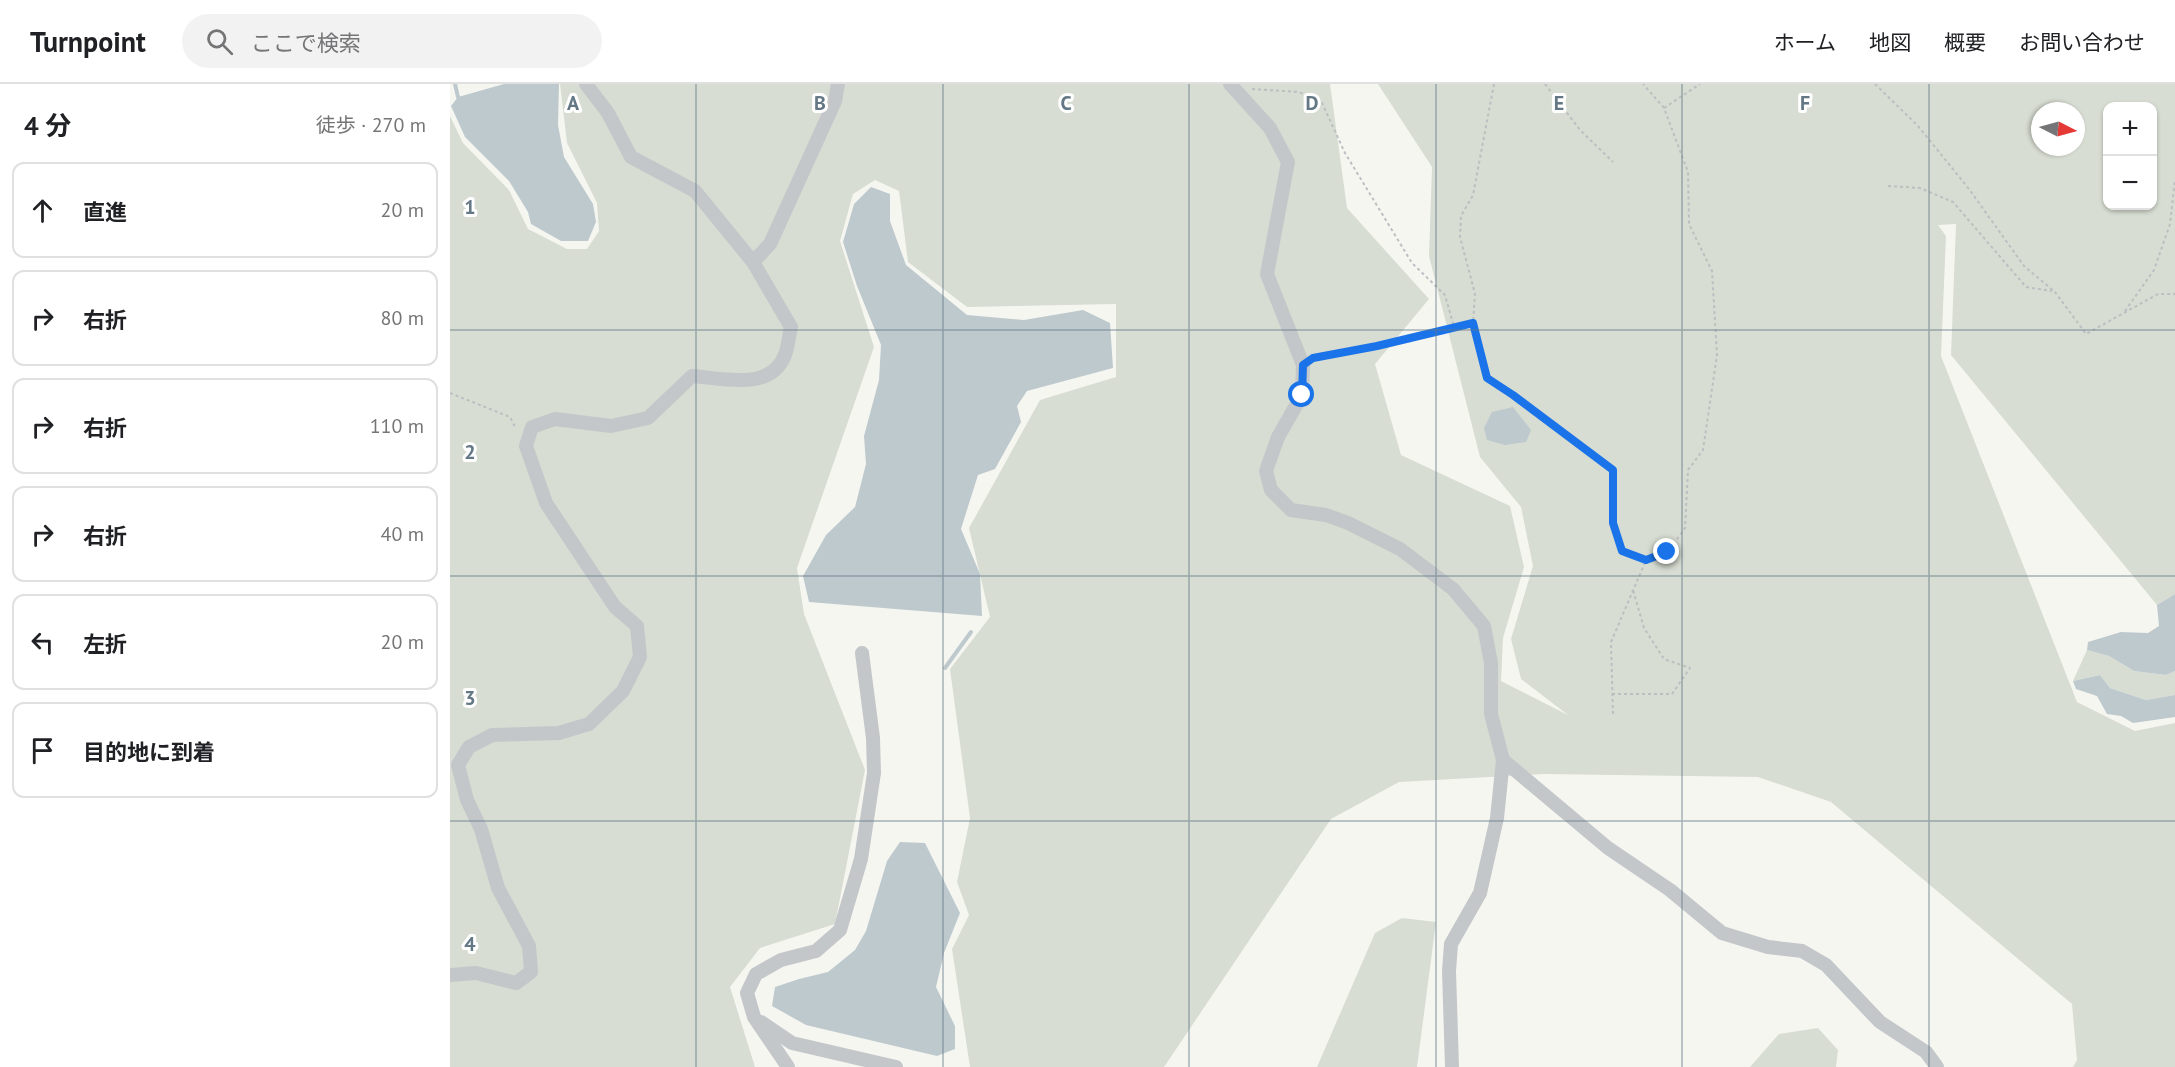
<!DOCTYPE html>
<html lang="ja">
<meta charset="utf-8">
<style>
:root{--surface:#fff;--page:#f2f2f2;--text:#202124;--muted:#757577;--line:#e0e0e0}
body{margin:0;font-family:"PT Sans","Noto Sans JP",sans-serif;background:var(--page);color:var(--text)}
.controls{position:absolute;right:18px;top:18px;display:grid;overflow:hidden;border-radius:12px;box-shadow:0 2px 4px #0004}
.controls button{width:54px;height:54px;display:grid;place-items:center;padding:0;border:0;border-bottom:2px solid var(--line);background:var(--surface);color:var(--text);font:30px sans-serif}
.compass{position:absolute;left:1581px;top:18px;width:54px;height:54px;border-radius:50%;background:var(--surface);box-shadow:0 2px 4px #0004;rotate:96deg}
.stop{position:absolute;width:18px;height:18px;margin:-14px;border:4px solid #1a73e8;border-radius:50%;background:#fff}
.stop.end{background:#1a73e8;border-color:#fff;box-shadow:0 2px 6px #0008}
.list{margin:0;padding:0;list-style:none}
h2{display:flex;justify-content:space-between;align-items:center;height:78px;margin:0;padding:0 24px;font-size:26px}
h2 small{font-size:20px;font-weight:400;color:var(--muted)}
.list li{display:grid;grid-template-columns:39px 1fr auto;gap:18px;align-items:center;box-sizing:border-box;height:96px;margin:0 12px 12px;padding:0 12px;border:2px solid var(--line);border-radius:12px}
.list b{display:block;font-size:22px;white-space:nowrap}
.list em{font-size:20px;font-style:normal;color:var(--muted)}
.icon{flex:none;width:33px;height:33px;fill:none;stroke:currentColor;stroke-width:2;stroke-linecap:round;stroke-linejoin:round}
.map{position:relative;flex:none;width:1725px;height:983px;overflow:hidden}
header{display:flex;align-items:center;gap:36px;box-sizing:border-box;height:84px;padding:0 30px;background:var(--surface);border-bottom:2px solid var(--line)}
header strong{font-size:28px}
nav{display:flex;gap:33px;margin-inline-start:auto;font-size:21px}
.search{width:420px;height:54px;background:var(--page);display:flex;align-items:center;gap:15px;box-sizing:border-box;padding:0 21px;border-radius:33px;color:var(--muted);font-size:22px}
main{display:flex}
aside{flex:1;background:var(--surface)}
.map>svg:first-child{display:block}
</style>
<header>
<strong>Turnpoint</strong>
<div class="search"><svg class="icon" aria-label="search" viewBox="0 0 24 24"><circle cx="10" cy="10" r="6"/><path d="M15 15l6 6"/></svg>ここで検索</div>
<nav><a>ホーム</a><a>地図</a><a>概要</a><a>お問い合わせ</a></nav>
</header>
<main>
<aside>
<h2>4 分<small>徒歩 · 270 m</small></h2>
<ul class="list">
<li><svg class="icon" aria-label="ahead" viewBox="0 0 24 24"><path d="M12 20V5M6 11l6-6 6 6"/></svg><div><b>直進</b></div><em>20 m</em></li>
<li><svg class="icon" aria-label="right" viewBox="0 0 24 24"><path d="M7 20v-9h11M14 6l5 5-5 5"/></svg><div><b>右折</b></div><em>80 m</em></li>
<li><svg class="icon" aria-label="right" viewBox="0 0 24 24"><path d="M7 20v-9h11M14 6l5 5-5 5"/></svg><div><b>右折</b></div><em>110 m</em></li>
<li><svg class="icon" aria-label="right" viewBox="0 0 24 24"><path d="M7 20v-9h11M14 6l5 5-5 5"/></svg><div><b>右折</b></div><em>40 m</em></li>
<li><svg class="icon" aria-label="left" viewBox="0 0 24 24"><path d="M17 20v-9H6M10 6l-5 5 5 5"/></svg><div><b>左折</b></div><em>20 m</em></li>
<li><svg class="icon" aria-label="arrive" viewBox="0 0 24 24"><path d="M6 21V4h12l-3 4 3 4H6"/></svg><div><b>目的地に到着</b></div></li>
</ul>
</aside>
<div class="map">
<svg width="1725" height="983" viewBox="0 0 1725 983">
<rect width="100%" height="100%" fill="#f6f6f1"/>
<g fill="#d7ddd2" fill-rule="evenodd">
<path d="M110,0H880L897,124L979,215L925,280L951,371L1060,422L1074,483L1053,554L1051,597L1118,631L1071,595L1061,555L1083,482L1071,423L1030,373L979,172L982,83L928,0H1725V510L1707,521L1501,271L1506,140L1488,141L1496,152L1491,272L1627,618L1685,647L1725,639V983H1623L1627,976L1622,920L1381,718L1308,693L1094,690L949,698L881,735L714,983H520L502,865L519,831L507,798L520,734L500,585L540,533L519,444L590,316L666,293V220L517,223L458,178L449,107L425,96L403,110L390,157L424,263L347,484L354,530L415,686L385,840L310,864L280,903L305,983H0V32L13,59L59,106L78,145L117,165H137L149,147L147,119L117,59ZM1658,22H1702V122H1658ZM1590,27H1626V63H1590Z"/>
<path d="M1637,566L1659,572L1684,587L1716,591L1725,587V611L1696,616L1660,604L1650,591L1623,597Z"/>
<path d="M952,834L986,838L967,983H867L925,849Z"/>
<path d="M1368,944L1388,966L1386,983H1300L1329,950Z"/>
</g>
<g fill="#bec9ce">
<path d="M54,0H109L108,41L114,73L143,120L146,138L138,157H111L81,140L78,128L59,97L15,53L1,22L8,13Z"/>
<path d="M421,103L440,110V137L456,181L517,231L574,236L633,226L660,239L663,284L577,307L567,322L571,338L545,385L528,391L511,445L530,490L532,532L359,518L353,492L376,451L405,423L416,380L414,352L429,296L431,261L407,202L393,158L404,120Z"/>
<path d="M1063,323L1081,346L1076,358L1055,361L1037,356L1034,344L1042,328Z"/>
<path d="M1725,510V587L1716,591L1684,587L1659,572L1637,566L1638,558L1671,548L1698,549L1709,542L1707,521Z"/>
<path d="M1650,591L1660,604L1696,616L1725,611V633L1683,639L1671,632L1657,630L1647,612L1626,605L1623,597Z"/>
<path d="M450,758L475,759L510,829L494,869L486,903L505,942V965L487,972L356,941L322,922L325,903L349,895L378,888L405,866L416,847L437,777Z"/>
</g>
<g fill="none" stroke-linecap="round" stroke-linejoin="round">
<g stroke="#bec9ce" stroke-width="4">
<path d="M5,0L8,13"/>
<path d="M495,584L521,548"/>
</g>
<g stroke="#bcbfc1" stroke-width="2" stroke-dasharray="3 3" stroke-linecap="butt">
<path d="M1044,0L1023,111L1011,132L1010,153L1025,210L1023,239L1037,294L1063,311L1163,386V439L1172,467L1196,476L1217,469L1235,444L1238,386L1253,366L1267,271L1262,187L1239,140L1238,88L1214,24L1193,0"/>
<path d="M1095,0L1130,46L1163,78"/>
<path d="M1425,0L1468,42L1519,105L1574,182L1605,208L1636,250L1708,210H1725"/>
<path d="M802,5L849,8L872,19L895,69L962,179L995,211L1004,243"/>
<path d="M1214,24L1250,0"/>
<path d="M1438,102L1470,104L1503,118L1576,203L1602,207"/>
<path d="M1675,227L1704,186L1720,140L1725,96"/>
<path d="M865,274L927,262L1023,239"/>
<path d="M0,309L60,333L66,345"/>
<path d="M1162,610H1222L1240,584L1214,575L1194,544L1183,506"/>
<path d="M1163,630L1161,558L1196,476"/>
</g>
<g stroke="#c3c7ca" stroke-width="14">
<path d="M780,0L820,44L838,78L817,190L853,281L852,311L828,353L816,387L821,406L841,426L876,431L898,439L950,465L1003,505L1034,542L1041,579V630L1053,676L1047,734L1030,809L1001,860L999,887L1002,983"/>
<path d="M303,178L320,160L385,17L388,0"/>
<path d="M1053,676L1158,764L1220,806L1272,849L1318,863L1352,867L1376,881L1430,938L1476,968L1487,983"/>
<path d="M0,891L26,889L66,899L81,888L79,862L48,804L31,745L17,716L8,681L19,663L42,651L109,649L139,640L173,607L190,573L187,542L165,523L96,419L76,362L82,343L105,335L161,342L198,334L242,292C274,294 320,308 335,271C338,263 339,252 341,243L303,178L245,107L181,73L158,29L136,0"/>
<path d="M311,938L342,959L446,983"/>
<path d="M338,983L304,933L297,909L306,890L331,876L366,867L390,846L411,775L424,689L423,654L412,569"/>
</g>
</g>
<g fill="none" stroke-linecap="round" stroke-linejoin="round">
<path stroke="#1a73e8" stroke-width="8" d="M852,311L853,281L863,274L927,262L1023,239L1037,294L1063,311L1163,386V439L1172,467L1196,476L1217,468"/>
</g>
<path fill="none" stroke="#637785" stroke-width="1.5" stroke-opacity="0.55" d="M246,0V983M493,0V983M739,0V983M986,0V983M1232,0V983M1479,0V983M0,246H1725M0,492H1725M0,737H1725"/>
<g font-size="20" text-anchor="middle" font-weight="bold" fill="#637785" stroke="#fff" stroke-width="6" stroke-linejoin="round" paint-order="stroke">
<text x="123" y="26">A</text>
<text x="370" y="26">B</text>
<text x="616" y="26">C</text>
<text x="862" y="26">D</text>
<text x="1109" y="26">E</text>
<text x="1355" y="26">F</text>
<text x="20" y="130">1</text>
<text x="20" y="375">2</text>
<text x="20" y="621">3</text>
<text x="20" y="867">4</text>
</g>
</svg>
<div class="controls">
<button>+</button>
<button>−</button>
</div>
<svg class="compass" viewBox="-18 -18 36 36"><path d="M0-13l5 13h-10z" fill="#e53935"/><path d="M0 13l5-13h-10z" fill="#757577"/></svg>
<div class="stop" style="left:852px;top:311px"></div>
<div class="stop end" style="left:1217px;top:468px"></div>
</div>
</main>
